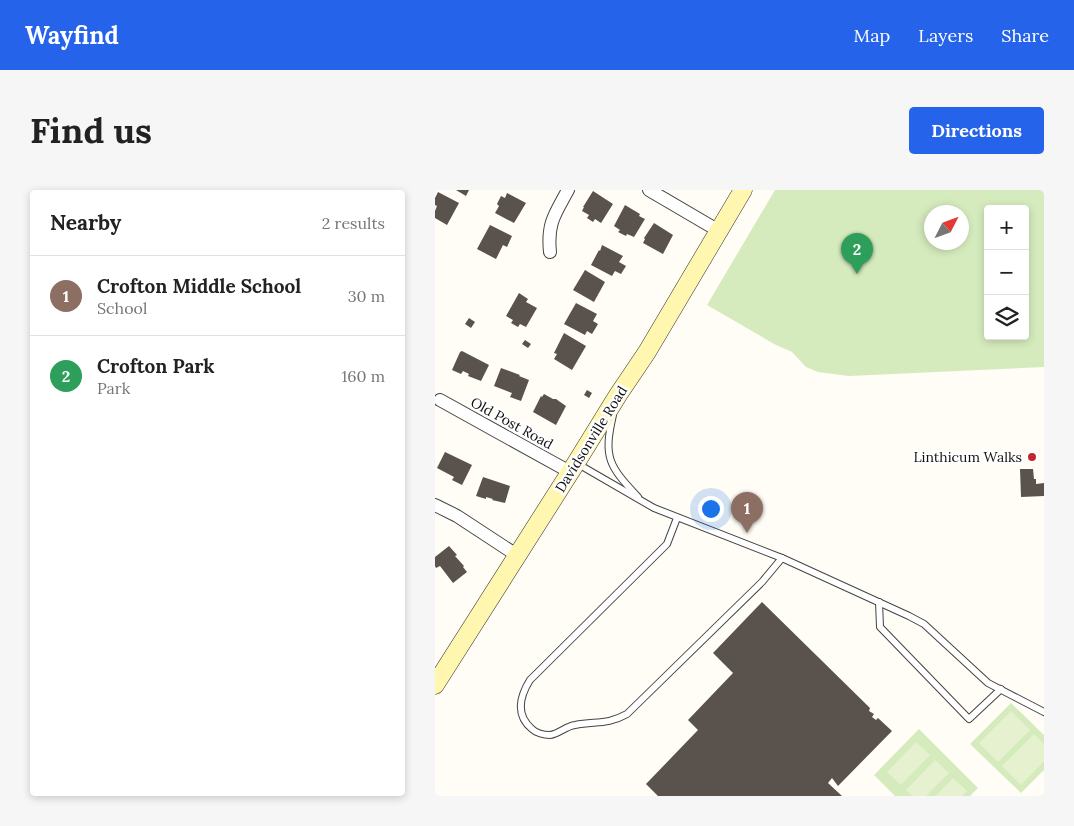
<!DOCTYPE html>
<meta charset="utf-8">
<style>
:root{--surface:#fff;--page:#f6f6f6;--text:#222;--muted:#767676;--line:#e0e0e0;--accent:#2563eb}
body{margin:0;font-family:Lora,serif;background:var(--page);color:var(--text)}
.controls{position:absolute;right:15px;top:15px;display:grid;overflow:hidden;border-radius:5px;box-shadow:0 2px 8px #0003}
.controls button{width:45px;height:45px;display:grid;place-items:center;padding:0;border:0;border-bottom:1px solid var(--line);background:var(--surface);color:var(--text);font:25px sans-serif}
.compass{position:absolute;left:489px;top:15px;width:45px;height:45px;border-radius:50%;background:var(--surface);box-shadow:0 2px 8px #0003;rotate:48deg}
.you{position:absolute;left:275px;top:318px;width:18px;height:18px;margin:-12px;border:4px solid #fff;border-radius:50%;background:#1a73e8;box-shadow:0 0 0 8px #1a73e833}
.badge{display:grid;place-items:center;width:32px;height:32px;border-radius:50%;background:var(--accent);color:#fff;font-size:16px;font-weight:700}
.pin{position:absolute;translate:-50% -41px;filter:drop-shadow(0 1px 2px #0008)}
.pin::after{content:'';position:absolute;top:26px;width:18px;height:15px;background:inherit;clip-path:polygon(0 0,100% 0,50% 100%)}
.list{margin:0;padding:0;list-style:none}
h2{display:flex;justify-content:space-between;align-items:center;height:65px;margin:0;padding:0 20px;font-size:21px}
h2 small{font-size:16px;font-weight:400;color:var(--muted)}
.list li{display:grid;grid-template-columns:32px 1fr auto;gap:15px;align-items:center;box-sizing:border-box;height:80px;padding:0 20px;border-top:1px solid var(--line)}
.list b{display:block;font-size:19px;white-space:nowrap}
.list p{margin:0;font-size:16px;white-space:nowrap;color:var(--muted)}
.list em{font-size:16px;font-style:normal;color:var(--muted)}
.icon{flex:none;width:28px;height:28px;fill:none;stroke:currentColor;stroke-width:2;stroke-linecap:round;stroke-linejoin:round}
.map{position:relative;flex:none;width:609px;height:606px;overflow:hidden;border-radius:5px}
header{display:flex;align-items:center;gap:30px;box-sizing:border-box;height:70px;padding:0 25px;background:var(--accent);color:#fff}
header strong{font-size:24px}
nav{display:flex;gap:28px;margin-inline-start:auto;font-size:18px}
.intro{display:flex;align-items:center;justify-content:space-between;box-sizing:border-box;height:120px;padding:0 30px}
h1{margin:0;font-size:35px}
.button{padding:12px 22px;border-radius:5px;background:var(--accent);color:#fff;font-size:18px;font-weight:700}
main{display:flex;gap:30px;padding:0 30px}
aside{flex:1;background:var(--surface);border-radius:5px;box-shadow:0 2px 8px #0003}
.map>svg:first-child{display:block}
</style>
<header>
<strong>Wayfind</strong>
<nav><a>Map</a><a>Layers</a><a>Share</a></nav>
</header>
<div class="intro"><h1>Find us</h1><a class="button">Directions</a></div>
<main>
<aside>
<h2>Nearby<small>2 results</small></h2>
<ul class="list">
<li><span class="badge" style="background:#8d6e63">1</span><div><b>Crofton Middle School</b><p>School</p></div><em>30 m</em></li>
<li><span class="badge" style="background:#2e9e5b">2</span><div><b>Crofton Park</b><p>Park</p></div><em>160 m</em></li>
</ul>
</aside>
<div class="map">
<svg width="609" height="606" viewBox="0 0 609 606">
<rect width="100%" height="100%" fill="#fffdf5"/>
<g fill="#d5ebbd" fill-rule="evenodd">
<path d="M340,0H609V177L414,186L383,182L371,177L357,162L341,155L272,115ZM553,19H590V146H553ZM497,22H526V52H497Z"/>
<path d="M576,513L609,545V580L586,603L535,554Z"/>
<path d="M484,539L543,598L535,606H460L439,585Z"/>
</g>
<g fill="#e6f2cf">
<path d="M576,521L595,540L563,572L544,553Z"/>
<path d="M599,544L609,554V571L586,595L567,576Z"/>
<path d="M481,552L495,565L466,595L452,582Z"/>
<path d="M500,570L514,583L491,606H477L471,600Z"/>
<path d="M518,588L532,601L527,606H500Z"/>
</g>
<g fill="#5a524d">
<path d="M21,0H34L31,6Z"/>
<path d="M158,1L178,14L166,33L160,29L158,32L152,28L154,25L147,21L149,17H148Z"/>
<path d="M3,2L24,13L12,35L0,28V21L2,16L0,15V8Z"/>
<path d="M72,3L91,13L79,33L60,23L64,16L62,14L66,6L70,8Z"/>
<path d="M190,15L205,24L204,26L210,29L199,47L192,44L191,46L183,42L185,40L179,36Z"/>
<path d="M219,33L238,45L228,64L208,53L210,49L209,48Z"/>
<path d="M55,35L77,46L72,57L68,55L61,69L42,59Z"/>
<path d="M167,55L188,66L184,72L191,76L186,84L180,81L177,86L156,75L164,60L165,61Z"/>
<path d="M150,80L170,92L159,112L138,100Z"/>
<path d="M84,103L93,109L91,112L102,118L91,137L85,134L83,137L76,133L78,130L71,126Z"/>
<path d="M141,113L162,124L158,131L163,134L157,144L152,141L150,145L129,134Z"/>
<path d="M34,128L40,132L36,138L30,134Z"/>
<path d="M129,143L151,156L137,180L119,169L122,164L119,163Z"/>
<path d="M90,150L96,154L93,158L87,154Z"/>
<path d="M27,161L54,175L46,191L33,186L34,184L28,181L26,184L17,180L25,162Z"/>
<path d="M66,178L85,185L84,186L94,190L86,211L75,207L77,203L59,196Z"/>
<path d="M152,200L157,203L154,208L149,205Z"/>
<path d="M109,204L118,209H121L131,216L121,235L98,222L106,206L107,207Z"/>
<path d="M10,262L37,275L27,295L17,290L19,287L2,278Z"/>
<path d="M585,279H598L599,289H601V294L609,293V306L586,307Z"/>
<path d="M48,287L75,296L70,313L57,310L58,309L51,307V309L41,306Z"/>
<path d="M14,356L22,365L20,366L29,376L28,377L32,382L18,393L5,376L1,378L0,376V367Z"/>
<path d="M327,412L435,518L434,521L439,524L437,527L441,530L443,528L457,541L403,596L397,588L393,593L407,606H223L211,594L263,540L253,530L298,483L278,463Z"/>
</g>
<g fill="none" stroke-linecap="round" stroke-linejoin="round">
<g stroke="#444" stroke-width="8">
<g id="lane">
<path d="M178,225C168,268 174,276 203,307"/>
<path d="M143,274L219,318L347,368L474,426L489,434L553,493L609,522"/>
<path d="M242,328L232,354L95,490C85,506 80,525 97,539C101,543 109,545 115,545C124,544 131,536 140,535C161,531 172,535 192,524L327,392L347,368"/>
<path d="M444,412L445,437L534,529L566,499"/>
</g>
</g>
<g stroke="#444" stroke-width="14">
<g id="street">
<path d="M214,0L284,41"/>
<path d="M115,62C112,33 120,24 133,0"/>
<path d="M5,210L135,282"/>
<path d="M0,315L22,326L83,366"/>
</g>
</g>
<g stroke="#333" stroke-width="19">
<path id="secondary" d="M0,495L141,273L183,205L212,162L308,0"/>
</g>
<use href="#lane" stroke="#fff" stroke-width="6"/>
<use href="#street" stroke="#fff" stroke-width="12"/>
<use href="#secondary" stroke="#fff6b0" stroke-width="18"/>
</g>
<circle fill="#c4262e" stroke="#fff" stroke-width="2" cx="597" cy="267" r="5"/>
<g text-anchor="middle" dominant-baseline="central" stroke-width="5" stroke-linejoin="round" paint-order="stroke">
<g font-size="14" fill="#111" stroke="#fff">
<text transform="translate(77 233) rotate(29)">Old Post Road</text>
<text transform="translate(156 249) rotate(-58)">Davidsonville Road</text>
</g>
<g font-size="14" fill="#111" stroke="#fff" text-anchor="end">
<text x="587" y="267">Linthicum Walks</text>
</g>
</g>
</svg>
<div class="controls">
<button>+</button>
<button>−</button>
<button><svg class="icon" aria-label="layers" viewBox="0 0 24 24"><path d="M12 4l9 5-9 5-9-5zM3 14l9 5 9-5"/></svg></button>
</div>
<svg class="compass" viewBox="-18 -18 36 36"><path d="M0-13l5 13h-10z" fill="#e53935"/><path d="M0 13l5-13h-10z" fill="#767676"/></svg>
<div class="you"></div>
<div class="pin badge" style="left:312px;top:343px;background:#8d6e63">1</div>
<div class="pin badge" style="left:422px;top:84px;background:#2e9e5b">2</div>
</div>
</main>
